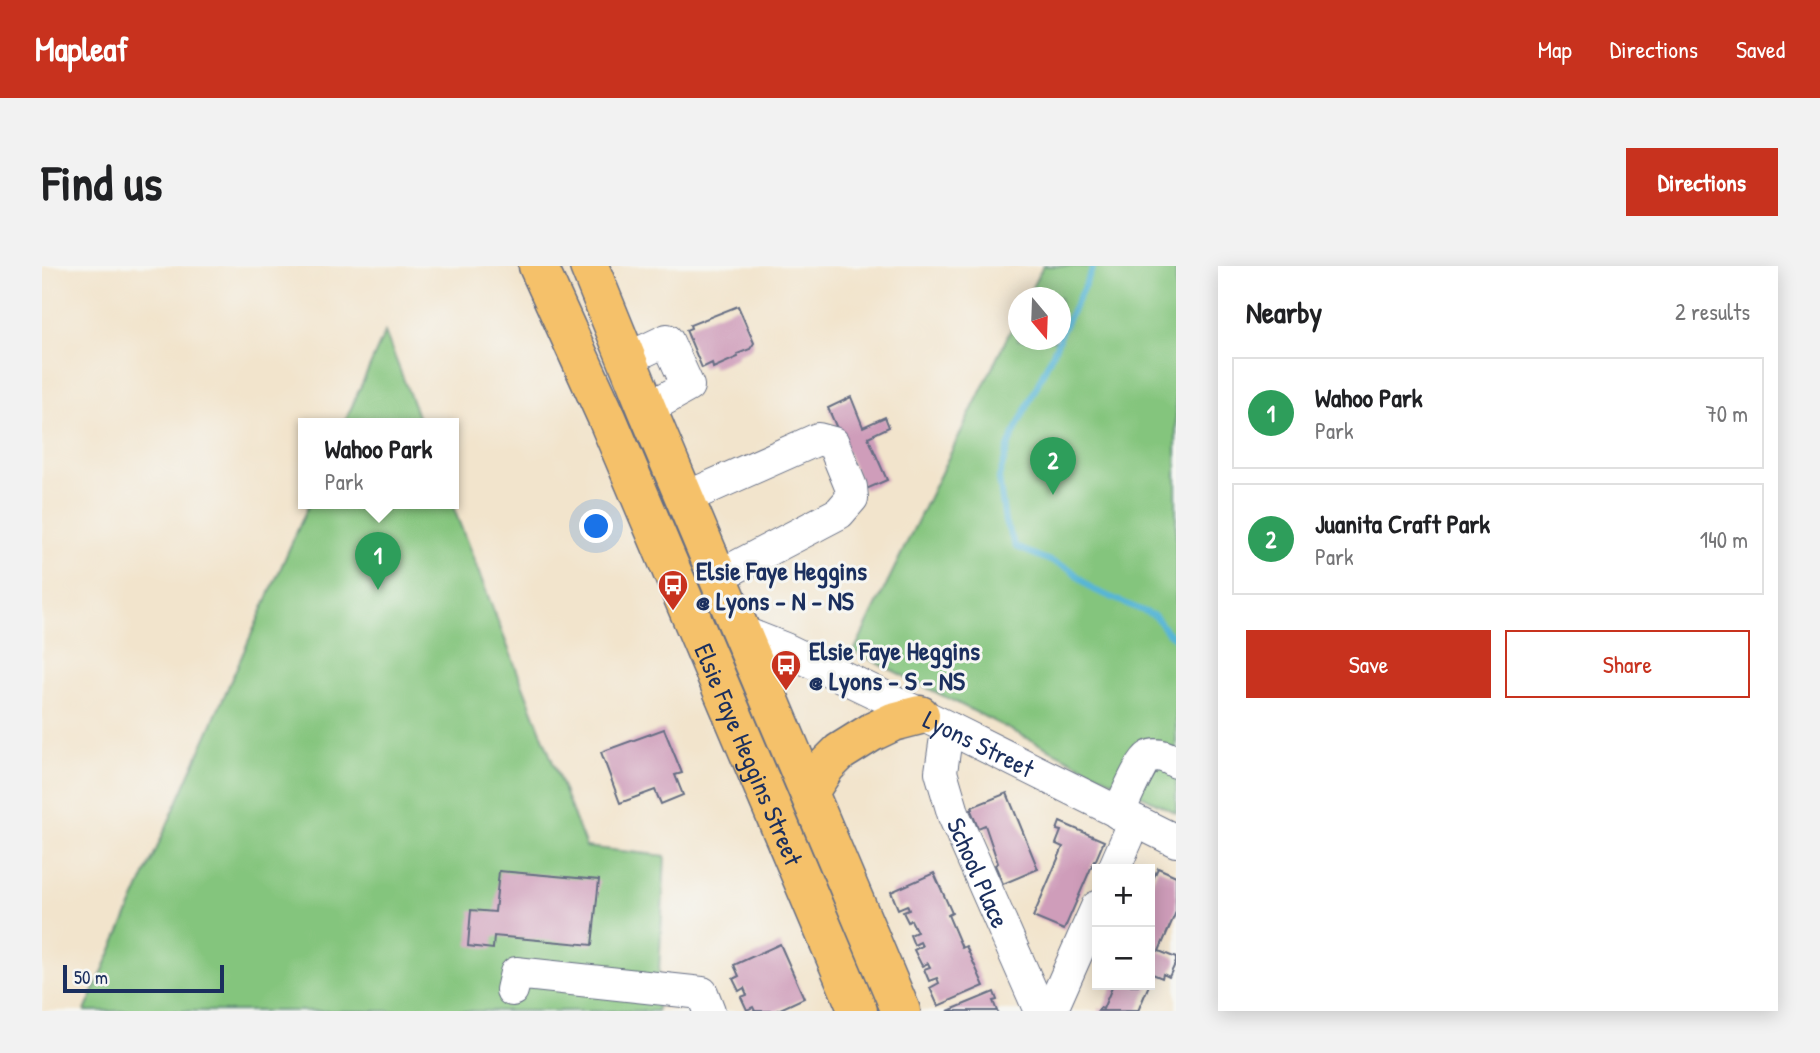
<!DOCTYPE html>
<meta charset="utf-8">
<style>
:root{--surface:#fff;--page:#f2f2f2;--text:#202124;--muted:#757577;--line:#e0e0e0;--accent:#c8321e}
body{margin:0;font-family:"Patrick Hand",sans-serif;background:var(--page);color:var(--text)}
.controls{position:absolute;right:21px;bottom:21px;display:grid;overflow:hidden;border-radius:0px;box-shadow:0 4px 18px #0003}
.controls button{width:63px;height:63px;display:grid;place-items:center;padding:0;border:0;border-bottom:2px solid var(--line);background:var(--surface);color:var(--text);font:35px sans-serif}
.compass{position:absolute;left:966px;top:21px;width:63px;height:63px;border-radius:50%;background:var(--surface);box-shadow:0 4px 18px #0003;rotate:161deg}
.scale{position:absolute;left:21px;bottom:18px;width:161px;box-sizing:border-box;padding-left:7px;border:4px solid #1b2f5e;border-top:0;font-size:19px;line-height:24px;white-space:nowrap;color:#1b2f5e;-webkit-text-stroke:5px #f6f6f2;paint-order:stroke}
.you{position:absolute;left:555px;top:261px;width:24px;height:24px;margin:-18px;border:5px solid #fff;border-radius:50%;background:#1a73e8;box-shadow:0 0 0 10px #1a73e833}
.badge{display:grid;place-items:center;width:46px;height:46px;border-radius:50%;background:var(--accent);color:#fff;font-size:23px;font-weight:700}
.pin{position:absolute;translate:-50% -58px;filter:drop-shadow(0 2px 4px #0008)}
.pin::after{content:'';position:absolute;top:37px;width:24px;height:21px;background:inherit;clip-path:polygon(0 0,100% 0,50% 100%)}
.popup{position:absolute;left:256px;top:152px;width:161px;height:91px;box-sizing:border-box;display:grid;place-content:center;border-radius:0px;background:var(--surface);filter:drop-shadow(0 2px 5px #0005);font-size:23px;white-space:nowrap;color:var(--muted)}
.popup b{font-size:26px;color:var(--text)}
.popup::after{content:'';position:absolute;left:50%;top:100%;margin-left:-14px;border:14px solid transparent;border-top-color:var(--surface)}
.list{margin:0;padding:0;list-style:none}
h2{display:flex;justify-content:space-between;align-items:center;height:91px;margin:0;padding:0 28px;font-size:30px}
h2 small{font-size:23px;font-weight:400;color:var(--muted)}
.list li{display:grid;grid-template-columns:46px 1fr auto;gap:21px;align-items:center;box-sizing:border-box;height:112px;margin:0 14px 14px;padding:0 14px;border:2px solid var(--line);border-radius:0px}
.list b{display:block;font-size:26px;white-space:nowrap}
.list p{margin:0;font-size:23px;white-space:nowrap;color:var(--muted)}
.list em{font-size:23px;font-style:normal;color:var(--muted)}
.actions{display:flex;gap:14px;padding:21px 28px}
.actions a{flex:1;padding:16px 0;border:2px solid var(--accent);border-radius:0px;text-align:center;font-size:24px;color:var(--accent)}
.actions .main{background:var(--accent);color:#fff}
.map{position:relative;flex:none;width:1134px;height:745px;overflow:hidden;border-radius:0px}
header{display:flex;align-items:center;gap:42px;box-sizing:border-box;height:98px;padding:0 35px;background:var(--accent);color:#fff}
header strong{font-size:33px}
nav{display:flex;gap:38px;margin-inline-start:auto;font-size:24px}
.intro{display:flex;align-items:center;justify-content:space-between;box-sizing:border-box;height:168px;padding:0 42px}
h1{margin:0;font-size:49px}
.button{padding:18px 32px;border-radius:0px;background:var(--accent);color:#fff;font-size:24px;font-weight:700}
main{display:flex;gap:42px;padding:0 42px}
aside{flex:1;background:var(--surface);border-radius:0px;box-shadow:0 4px 18px #0003}
.map>svg:first-child{display:block}
</style>
<header>
<strong>Mapleaf</strong>
<nav><a>Map</a><a>Directions</a><a>Saved</a></nav>
</header>
<div class="intro"><h1>Find us</h1><a class="button">Directions</a></div>
<main>
<div class="map">
<svg width="1134" height="745" viewBox="0 0 1134 745">
<rect width="100%" height="100%" fill="#f6f6f2"/>
<filter id="ink" filterUnits="userSpaceOnUse"><feTurbulence type="fractalNoise" baseFrequency=".0143" numOctaves="2"/><feDisplacementMap in="SourceGraphic" scale="14" xChannelSelector="R" yChannelSelector="G"/><feConvolveMatrix kernelMatrix="1 2 1 2 8 2 1 2 1" color-interpolation-filters="sRGB"/></filter>
<filter id="wash" filterUnits="userSpaceOnUse"><feTurbulence type="fractalNoise" baseFrequency=".00686" numOctaves="4" result="noise"/><feDisplacementMap in="SourceGraphic" scale="28" xChannelSelector="R" yChannelSelector="G"/><feGaussianBlur stdDeviation="1.57" result="paint"/><feColorMatrix in="noise" values="0 0 0 0 0 0 0 0 0 0 0 0 0 0 0 0 0 1.4 0 .05"/><feComposite in="paint" operator="in"/></filter>
<g filter="url(#wash)">
<rect width="100%" height="100%" fill="#f2e4cc"/>
<g fill="#84c57d" stroke="#507a6e" stroke-width="2">
<path d="M1001,0H1134V547L812,385L976,49V74H1018V32L985,31Z"/>
<path d="M343,66L379,158H302Z"/>
<path d="M267,238H410L544,581L623,590L615,745H43Z"/>
</g>
<g fill="none" stroke-linecap="round" stroke-linejoin="round">
<g stroke="#57b5d6" stroke-width="6">
<path d="M1018,70L1052,0"/>
<path d="M1017,74L967,178L957,212L963,256L974,281L1028,303L1050,323L1113,350L1126,367L1134,373"/>
</g>
</g>
<g id="blocks">
<g fill="#cf9dba">
<path d="M696,40L712,77L708,83L695,88L696,91L671,102L670,97L660,102L644,64L649,62L648,59Z"/>
<path d="M809,131L821,161L843,151L847,161L826,171L845,214L822,224L786,142Z"/>
<path d="M622,463L640,507L633,509L641,529L619,538L613,524L578,537L559,486Z"/>
<path d="M965,527L996,603L961,618L953,599L956,597L943,559L936,562L929,544L931,543L930,541Z"/>
<path d="M1018,556L1062,575L1053,596L1052,595L1022,664L991,651L1021,581L1014,578L1019,565L1015,564Z"/>
<path d="M1116,602L1134,610V646L1117,685L1134,692V696L1127,711L1121,708L1120,712L1108,707V620Z"/>
<path d="M457,605L557,614L550,679L452,670L451,683L426,680L429,644L453,646Z"/>
<path d="M892,607L910,647L906,649L920,682L924,680L942,720L896,740L888,722L897,717L895,712L887,715L882,703L888,701L886,697L880,700L872,684L880,680L878,676L872,679L868,669L875,666L869,654L866,656L861,646L867,644L865,639L856,643L849,626Z"/>
<path d="M738,678L762,732L734,745H713L711,741L705,744L699,731L705,729L702,722L697,725L691,713L697,710L692,699Z"/>
<path d="M1071,719H1107L1096,745H1056L1058,742L1061,743Z"/>
<path d="M952,726L955,734L951,735L955,745H906Z"/>
</g>
</g>
</g>
<g filter="url(#ink)">
<use href="#blocks" fill-opacity="0" stroke="#666e84" stroke-width="2"/>
<g fill="none" stroke-linecap="round" stroke-linejoin="round">
<g stroke="#666e84" stroke-width="34">
<g id="minor">
<path d="M585,93L625,74L646,120L605,143"/>
<path d="M643,232L776,173L791,177L809,221L810,232L797,247L677,310"/>
<path id="s1" d="M700,366L743,383L909,463L1134,575"/>
<path id="s2" d="M909,463L903,478L899,506L912,550L998,745"/>
<path d="M1076,547C1082,536 1098,496 1107,491C1115,486 1127,492 1134,496"/>
<path d="M1072,603L1093,555"/>
<path d="M470,724L474,707L660,727L667,745"/>
<path d="M1009,745L1055,641"/>
</g>
</g>
<g stroke="#666e84" stroke-width="41">
<g id="major">
<path id="s3" d="M496,0L565,152L816,745"/>
<path d="M547,0L605,143L859,745"/>
<path d="M767,526L784,500L798,486L830,466L851,456L878,449"/>
</g>
</g>
<use href="#minor" stroke="#fff" stroke-width="32"/>
<use href="#major" stroke="#f5c16b" stroke-width="38"/>
</g>
</g>
<defs>
<g id="bus-pin" transform="scale(1.575)"><path d="M0 17L-7.5 6A9.5 9.5 0 1 1 7.5 6Z" fill="#c8321e" stroke="#f6f6f2"/><path d="M-5-6H5V4H4V6H2V4H-2V6H-4V4H-5ZM-3.5-4V0h7V-4ZM-3.5 1.2v1.5H-2V1.2ZM2 1.2v1.5H3.5V1.2Z" fill="#fff"/></g>
</defs>
<g fill-rule="evenodd">
<use href="#bus-pin" x="631" y="319"/>
<use href="#bus-pin" x="744" y="399"/>
</g>
<g text-anchor="middle" dominant-baseline="central" stroke-width="6" stroke-linejoin="round" paint-order="stroke">
<g font-size="26" font-weight="bold" fill="#1b2f5e" stroke="#f6f6f2" text-anchor="start">
<text x="654" y="304">Elsie Faye Heggins<tspan x="654" dy="30">@ Lyons - N - NS</tspan></text>
<text x="767" y="384">Elsie Faye Heggins<tspan x="767" dy="30">@ Lyons - S - NS</tspan></text>
</g>
<g font-size="26" fill="#1b2f5e" stroke="#f6f6f2">
<text stroke="none"><textPath href="#s1" startOffset="262">Lyons Street</textPath></text>
<text stroke="none"><textPath href="#s3" startOffset="532">Elsie Faye Heggins Street</textPath></text>
<text stroke="none"><textPath href="#s2" startOffset="152">School Place</textPath></text>
</g>
</g>
</svg>
<div class="controls">
<button>+</button>
<button>−</button>
</div>
<svg class="compass" viewBox="-18 -18 36 36"><path d="M0-13l5 13h-10z" fill="#e53935"/><path d="M0 13l5-13h-10z" fill="#757577"/></svg>
<div class="scale">50 m</div>
<div class="you"></div>
<div class="pin badge" style="left:336px;top:324px;background:#2e9e5b">1</div>
<div class="popup"><b>Wahoo Park</b>Park</div>
<div class="pin badge" style="left:1011px;top:229px;background:#2e9e5b">2</div>
</div>
<aside>
<h2>Nearby<small>2 results</small></h2>
<ul class="list">
<li><span class="badge" style="background:#2e9e5b">1</span><div><b>Wahoo Park</b><p>Park</p></div><em>70 m</em></li>
<li><span class="badge" style="background:#2e9e5b">2</span><div><b>Juanita Craft Park</b><p>Park</p></div><em>140 m</em></li>
</ul>
<div class="actions"><a class="main">Save</a><a>Share</a></div>
</aside>
</main>
